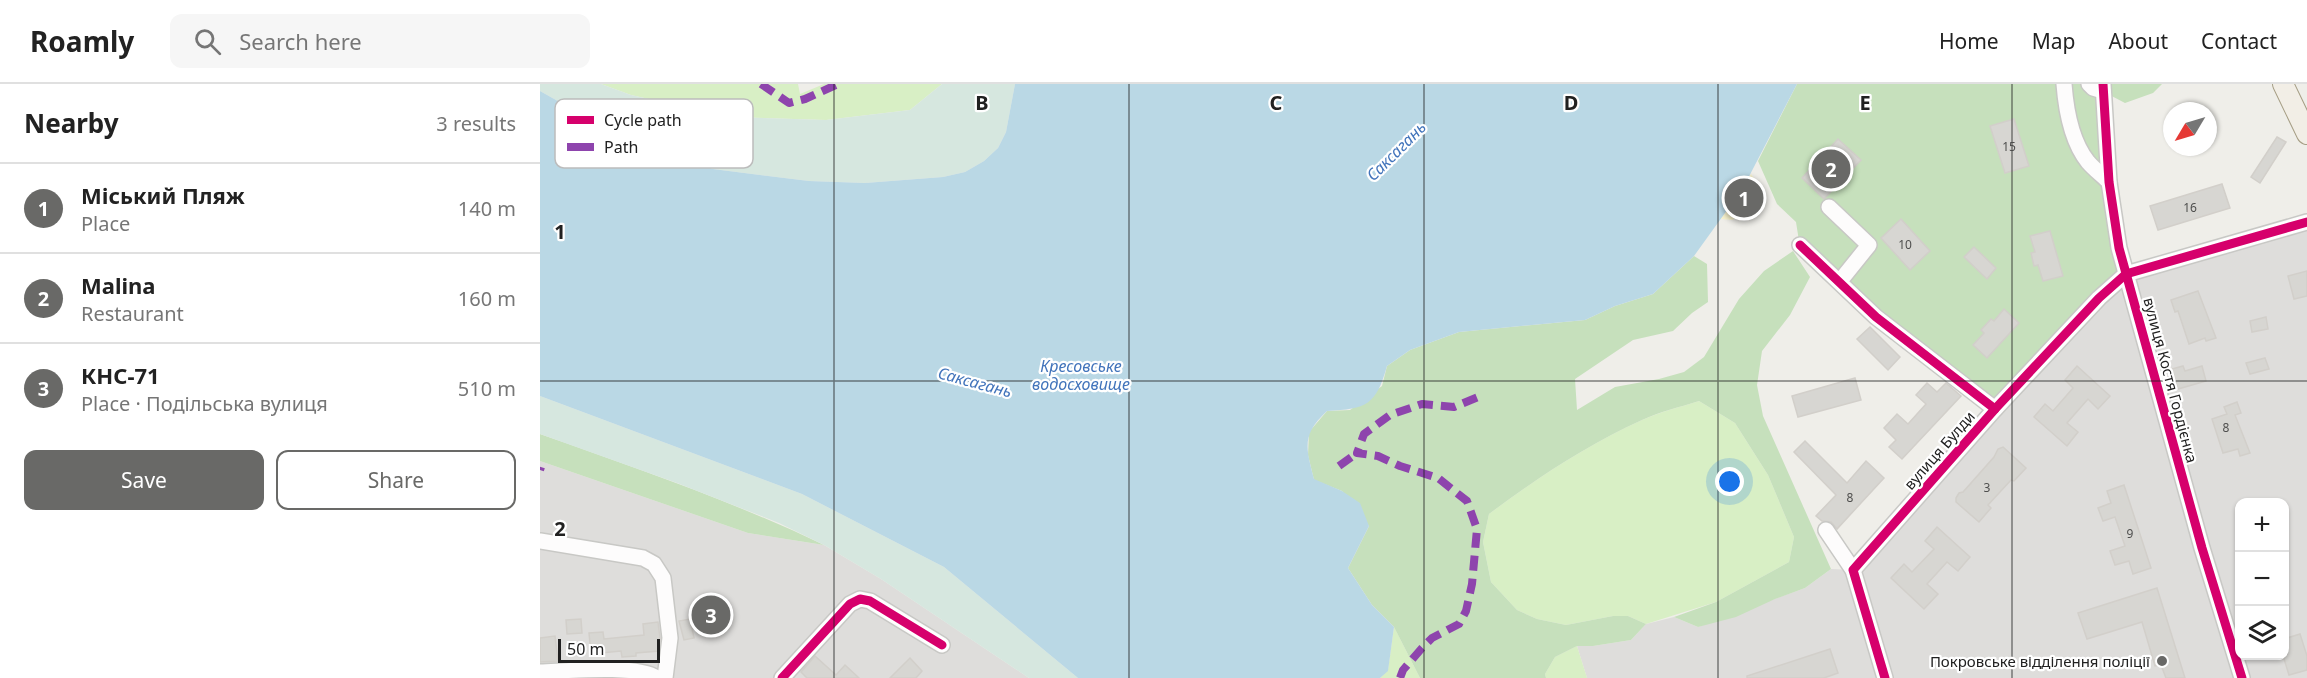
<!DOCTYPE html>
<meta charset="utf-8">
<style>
:root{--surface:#fff;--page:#f6f6f6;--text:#222;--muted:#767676;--line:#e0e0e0;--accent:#696967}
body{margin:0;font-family:"Noto Sans",sans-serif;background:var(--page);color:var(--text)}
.controls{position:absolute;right:18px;bottom:18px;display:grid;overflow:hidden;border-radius:12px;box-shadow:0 2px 4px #0004}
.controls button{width:54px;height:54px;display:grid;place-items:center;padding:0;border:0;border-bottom:2px solid var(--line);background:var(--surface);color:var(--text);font:30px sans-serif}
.compass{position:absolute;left:1623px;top:18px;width:54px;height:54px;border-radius:50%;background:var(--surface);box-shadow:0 2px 4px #0004;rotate:232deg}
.scale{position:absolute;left:18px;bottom:15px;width:102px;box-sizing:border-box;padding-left:6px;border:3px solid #212121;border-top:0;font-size:16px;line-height:21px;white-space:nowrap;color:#212121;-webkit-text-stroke:4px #fff;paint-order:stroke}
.you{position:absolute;left:1190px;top:398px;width:21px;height:21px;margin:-15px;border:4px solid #fff;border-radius:50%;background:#1a73e8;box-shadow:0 0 0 9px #1a73e833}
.badge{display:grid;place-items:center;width:39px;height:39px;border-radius:50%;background:var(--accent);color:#fff;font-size:20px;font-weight:700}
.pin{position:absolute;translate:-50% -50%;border:3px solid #fff;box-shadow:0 2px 6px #0006}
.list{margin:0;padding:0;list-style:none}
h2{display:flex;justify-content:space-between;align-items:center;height:78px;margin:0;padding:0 24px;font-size:26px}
h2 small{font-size:20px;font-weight:400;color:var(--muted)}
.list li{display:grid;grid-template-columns:39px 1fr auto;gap:18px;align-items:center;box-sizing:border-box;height:90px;padding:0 24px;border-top:2px solid var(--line)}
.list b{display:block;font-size:22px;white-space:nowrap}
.list p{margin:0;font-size:20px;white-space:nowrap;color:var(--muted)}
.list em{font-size:20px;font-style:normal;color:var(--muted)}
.actions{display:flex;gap:12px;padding:18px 24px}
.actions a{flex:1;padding:14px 0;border:2px solid var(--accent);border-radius:12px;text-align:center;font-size:21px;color:var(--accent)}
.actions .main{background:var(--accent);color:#fff}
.icon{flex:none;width:33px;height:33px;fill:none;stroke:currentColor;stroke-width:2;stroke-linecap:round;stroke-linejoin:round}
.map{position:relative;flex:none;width:1767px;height:594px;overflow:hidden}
header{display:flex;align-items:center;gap:36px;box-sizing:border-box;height:84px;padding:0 30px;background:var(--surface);border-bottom:2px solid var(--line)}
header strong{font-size:28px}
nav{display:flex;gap:33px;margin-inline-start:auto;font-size:21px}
.search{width:420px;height:54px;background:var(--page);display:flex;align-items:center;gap:15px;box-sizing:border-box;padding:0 21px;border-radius:12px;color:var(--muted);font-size:22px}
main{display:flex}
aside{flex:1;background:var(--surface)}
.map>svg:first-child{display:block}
</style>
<header>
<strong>Roamly</strong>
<div class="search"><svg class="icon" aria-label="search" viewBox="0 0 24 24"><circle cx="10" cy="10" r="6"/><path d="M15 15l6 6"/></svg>Search here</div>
<nav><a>Home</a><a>Map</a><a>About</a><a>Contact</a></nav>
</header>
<main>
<aside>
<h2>Nearby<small>3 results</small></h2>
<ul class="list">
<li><span class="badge">1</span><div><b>Міський Пляж</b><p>Place</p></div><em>140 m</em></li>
<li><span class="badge">2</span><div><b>Malina</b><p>Restaurant</p></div><em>160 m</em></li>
<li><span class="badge">3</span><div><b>КНС-71</b><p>Place · Подільська вулиця</p></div><em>510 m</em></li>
</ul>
<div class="actions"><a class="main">Save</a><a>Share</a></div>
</aside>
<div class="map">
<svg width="1767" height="594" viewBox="0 0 1767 594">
<rect width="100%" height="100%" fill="#efeee9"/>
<g fill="#dedddb" fill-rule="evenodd">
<path d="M1767,138V594H1047L1037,562H1053L1091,556L1106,540L1134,533L1158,543L1265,504L1291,485L1313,486L1586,190ZM1700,418H1744V572H1700Z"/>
<path d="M0,377L208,449L284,461L341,495L489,594H0Z"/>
</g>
<g fill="#d8efc5">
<path d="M61,0H258L260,10L284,0H402L370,26L286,36L189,33L91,11Z"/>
<path d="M1159,317L1195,339L1228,391L1254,453L1249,478L1176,518L1106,540L1088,532H1073L1026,541L997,535L977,526L951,498L943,458L949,430C997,394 1047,361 1102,336C1120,328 1140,323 1159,317Z"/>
<path d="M854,543L880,594H840L848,586Z"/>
<path d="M1037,562L1047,594H1006L1005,590L1015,573Z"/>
</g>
<g fill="#c6e0bc">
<path d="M1257,0H1622L1613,9L1585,19L1564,8L1586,190L1455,325L1336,233L1259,157L1256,138L1237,120L1218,77Z"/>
<path d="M1253,167L1270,193L1250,231L1222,267L1217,301L1223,332L1291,485L1265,504L1235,515L1196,533L1158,543L1134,533L1176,518L1249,478L1254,453L1228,391L1195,339L1159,317C1140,323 1119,328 1102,336C1047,361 997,394 949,430L943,458L951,498L977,526L997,535L1026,541L1073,532H1088L1106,540L1091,556L1053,562H1037L1015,573L1005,590L1006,594H880L854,543L832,521L808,484L829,442L802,407L774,396L768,371L769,348L787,327L810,326L842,302L847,282L870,266L919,248L1045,236L1075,222L1113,210L1154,172L1167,180L1168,218L1152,229L1133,247L1093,256L1035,295L1037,326L1075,303L1119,295L1144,288L1164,273L1199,215L1224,187Z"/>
<path d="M0,350C96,384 192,417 284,461L208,449L0,377Z"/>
</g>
<g fill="#d6e7df">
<path d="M0,0H61L91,11L189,33L286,36L370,26L402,0H475L466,48L458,64L444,77L425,88L403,93L325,99L269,97L173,85L80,52L0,7Z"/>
<path d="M0,312L262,410L404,483L538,594H489L341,495L284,461L239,439L137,399L0,350Z"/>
</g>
<path fill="#f8f3ce" d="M1211,90C1214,94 1217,97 1217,103C1216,113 1202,134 1191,136C1189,136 1182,135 1181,135Z"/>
<path fill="#bad8e5" d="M475,0H1257L1203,104L1154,172L1113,210L1075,222L1045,236L919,248L870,266L847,282C836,321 827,325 787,327C761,351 766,364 774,395L802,407L820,419L829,442L808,484L832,521L854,543L848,587L840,594H538L404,483L262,410L0,312V7L80,52L173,85L269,97L325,99L403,93L425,88L444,77L458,64L466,48Z"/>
<g fill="#d7d6d2" stroke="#d2cfca" stroke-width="1.5">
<path d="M1474,35L1489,82L1465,89L1450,42Z"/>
<path d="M1737,53L1746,58L1720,99L1711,93Z"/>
<path d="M1298,55L1321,76L1284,115L1262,94Z"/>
<path d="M1682,100L1690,124L1618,146L1610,122Z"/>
<path d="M1361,135L1390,167L1370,186L1341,154Z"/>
<path d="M1510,147L1523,192L1503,197L1498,181L1494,182L1491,169L1495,168L1490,152Z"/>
<path d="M1434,163L1456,184L1447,195L1424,173Z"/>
<path d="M1767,187V212L1754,215L1748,192Z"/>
<path d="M1658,207L1676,254L1666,257L1665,254L1649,260L1638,227L1635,228L1631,216Z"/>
<path d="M1464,225L1479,239L1447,274L1433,261L1444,249L1441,246L1451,235L1454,237Z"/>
<path d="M1726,233L1728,245L1712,248L1710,237Z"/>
<path d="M1330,243L1360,273L1348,286L1317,255Z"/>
<path d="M1725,274L1729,285L1710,290L1706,279Z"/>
<path d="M1537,282L1570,312L1558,325L1548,315L1527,339L1538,348L1527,362L1494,333L1505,320L1513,327L1533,304L1525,296Z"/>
<path d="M1643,282L1645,287L1662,282L1666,297L1638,305L1632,285Z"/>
<path d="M1315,294L1321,316L1258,333L1252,312Z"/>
<path d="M1387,299L1397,308L1406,299L1421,312L1362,375L1349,363L1356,356L1344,344L1357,330L1368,340L1386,320L1376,311Z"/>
<path d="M1697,318L1701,329L1695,331L1710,369L1700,372L1698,365L1683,369L1672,335L1687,330L1684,323Z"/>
<path d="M1265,357L1307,399L1326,377L1344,394L1297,445L1291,438L1282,437L1276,432L1296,411L1254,368Z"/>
<path d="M1463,363L1486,384L1474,397L1471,396L1448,421L1451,424L1439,438L1416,418V414L1419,409L1423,408L1454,373L1458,365Z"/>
<path d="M1584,401L1611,484L1593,490L1589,477L1575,481L1570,467L1585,462L1575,433L1563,437L1558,424L1571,419L1567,407Z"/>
<path d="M1397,443L1430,473L1418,487L1407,478L1387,500L1398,510L1384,525L1351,494L1364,480L1372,488L1394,465L1385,457Z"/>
<path d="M1617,504L1645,594H1626L1621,581L1615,582L1602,538L1547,555L1538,529Z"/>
<path d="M171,522L177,524L181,530L179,539L170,542L157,538L165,524Z"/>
<path d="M41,535L42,549L27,550L26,536Z"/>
<path d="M150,535L154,554L144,556L139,537Z"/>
<path d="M118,538L120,554L119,567L96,569V572L82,573L81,567L51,570L49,549L63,548L64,555L104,551L103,540Z"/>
<path d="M1760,550L1767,572V586L1749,591L1744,575V555Z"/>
<path d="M15,552L18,577L0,578V554Z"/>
<path d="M1290,565L1298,589L1284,594H1207V592Z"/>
<path d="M275,572L296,591L305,581L319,594H267L261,588Z"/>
<path d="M370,574L382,587L376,594H350Z"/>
</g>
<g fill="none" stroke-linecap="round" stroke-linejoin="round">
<g stroke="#c8c8c5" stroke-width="18">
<g id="minor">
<path d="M1524,0C1526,26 1531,57 1548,78C1554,85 1563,92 1569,98"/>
<path d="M1549,0L1553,4L1563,7"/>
<path d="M1563,0L1569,98L1579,164L1662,464L1702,594"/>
<path d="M1289,123L1329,161L1300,197"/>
<path d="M1260,161L1336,233L1455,325"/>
<path d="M1286,446L1313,486L1345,594"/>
<path d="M0,457L103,474L114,480L123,494L130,554L125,594"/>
<path d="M1313,486L1455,325L1559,214L1586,190L1767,138"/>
<path d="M0,588C28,587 96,580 117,594"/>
<path d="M242,594L310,520L320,515L330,517L402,561"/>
</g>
</g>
<g stroke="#a69e85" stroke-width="22">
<path id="major" d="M1743,0L1767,50"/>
</g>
<use href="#minor" stroke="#fdfcfc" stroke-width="15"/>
<use href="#major" stroke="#f2eee6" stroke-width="20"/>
<g stroke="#8e44ad" stroke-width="8" stroke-dasharray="15 8" stroke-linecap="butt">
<path d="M221,0L249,19L265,15L298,0"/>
<path d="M799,382L817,369"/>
<path d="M0,386L1,383"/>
<path d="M860,594L863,586L882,564L892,554L919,540L926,527L932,500L937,445L927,417L898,394L860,382L838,372L817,369L824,350L850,331L882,320L914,323L943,311"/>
</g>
<g stroke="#fff" stroke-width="13">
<g id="cycleway">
<path d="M1563,0L1569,98L1579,164L1662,464L1702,594"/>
<path d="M1260,161L1336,233L1455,325"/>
<path d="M242,594L310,520L320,515L330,517L402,561"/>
<path d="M1345,594L1313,486L1455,325L1559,214L1586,190L1767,138"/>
</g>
</g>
<use href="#cycleway" stroke="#d6006c" stroke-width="9"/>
</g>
<path fill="none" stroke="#212121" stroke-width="1.5" stroke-opacity="0.55" d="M294,0V594M589,0V594M884,0V594M1178,0V594M1472,0V594M0,297H1767"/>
<circle fill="#696967" stroke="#fff" stroke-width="2" cx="1622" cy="577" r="6"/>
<g text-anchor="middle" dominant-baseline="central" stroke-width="4.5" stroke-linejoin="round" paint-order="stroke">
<g font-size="12" fill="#4e4e4d">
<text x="1469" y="62">15</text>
<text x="1650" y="123">16</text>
<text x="1365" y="160">10</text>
<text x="1686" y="343">8</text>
<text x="1447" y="403">3</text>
<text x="1310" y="413">8</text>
<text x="1590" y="449">9</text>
</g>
<g font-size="15" fill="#212121" stroke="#fff">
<text transform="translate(1631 296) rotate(75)">вулиця Костя Гордієнка</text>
<text transform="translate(1399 366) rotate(-49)">вулиця Булди</text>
</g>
<g font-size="15" fill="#212121" stroke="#fff" text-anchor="end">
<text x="1610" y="577">Покровське відділення поліції</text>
</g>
<g font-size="16" font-style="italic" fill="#4274bb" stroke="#fff">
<text transform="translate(856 67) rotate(-45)">Саксагань</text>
<text x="541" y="282">Кресовське<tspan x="541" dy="18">водосховище</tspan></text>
<text transform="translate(435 298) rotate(15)">Саксагань</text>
</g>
</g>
<rect x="15" y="15" width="198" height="69" rx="9" fill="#fff" stroke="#bcbcbc" stroke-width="1.5"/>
<rect x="27" y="32" width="27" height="8" fill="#d6006c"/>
<rect x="27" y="59" width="27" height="8" fill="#8e44ad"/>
<g font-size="16" fill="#212121">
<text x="64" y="42">Cycle path</text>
<text x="64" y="69">Path</text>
</g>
<g font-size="20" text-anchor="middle" font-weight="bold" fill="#212121" stroke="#fff" stroke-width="4.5" stroke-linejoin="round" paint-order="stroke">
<text x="442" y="26">B</text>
<text x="736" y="26">C</text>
<text x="1031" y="26">D</text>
<text x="1325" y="26">E</text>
<text x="20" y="155">1</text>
<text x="20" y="452">2</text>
</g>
</svg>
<div class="controls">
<button>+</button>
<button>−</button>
<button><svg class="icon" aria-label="layers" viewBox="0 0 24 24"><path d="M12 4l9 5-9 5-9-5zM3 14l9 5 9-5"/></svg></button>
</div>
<svg class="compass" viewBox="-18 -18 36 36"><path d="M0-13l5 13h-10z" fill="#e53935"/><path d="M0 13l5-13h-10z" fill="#767676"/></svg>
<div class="scale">50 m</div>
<div class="you"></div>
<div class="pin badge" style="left:1204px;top:114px">1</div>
<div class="pin badge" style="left:1291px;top:85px">2</div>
<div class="pin badge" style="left:171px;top:531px">3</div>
</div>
</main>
